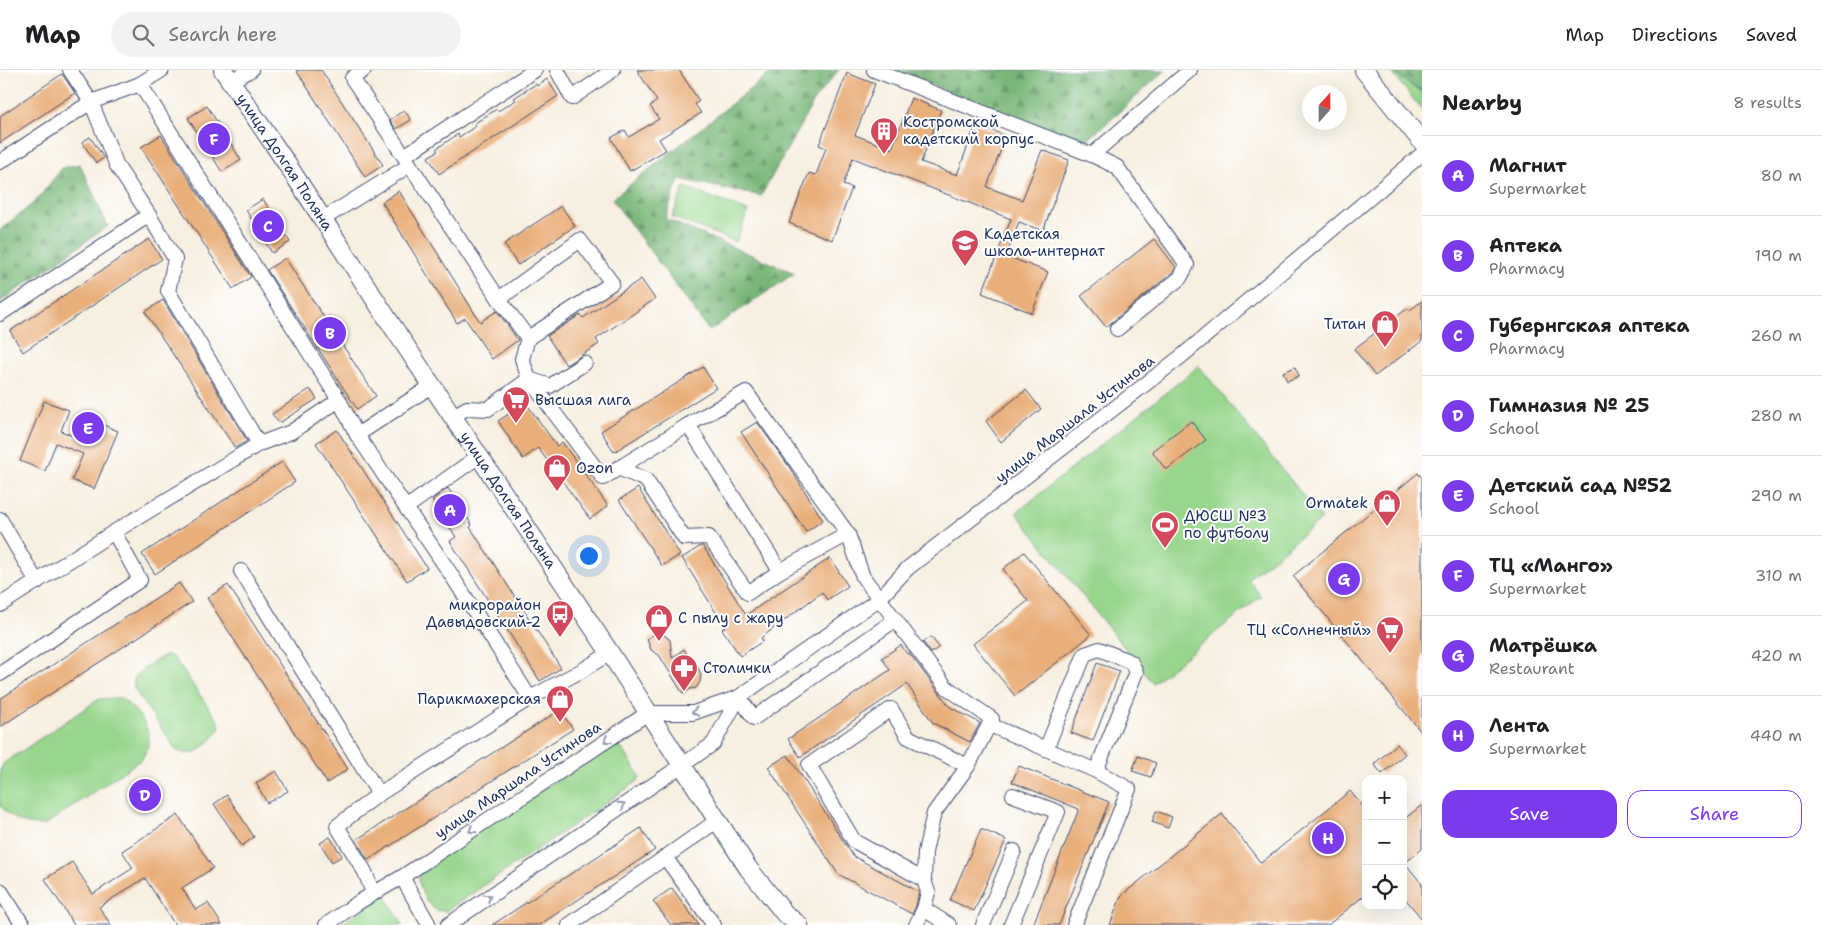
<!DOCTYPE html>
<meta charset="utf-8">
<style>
:root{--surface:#fff;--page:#f2f2f2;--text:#202124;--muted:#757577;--line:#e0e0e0;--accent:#7c3aed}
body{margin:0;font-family:"Shantell Sans",sans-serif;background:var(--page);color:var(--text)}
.controls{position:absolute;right:15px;bottom:15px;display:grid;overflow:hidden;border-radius:10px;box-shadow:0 5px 20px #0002}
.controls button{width:45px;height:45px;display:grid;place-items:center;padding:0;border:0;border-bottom:1px solid var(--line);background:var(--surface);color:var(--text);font:25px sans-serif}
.compass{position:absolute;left:1302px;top:15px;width:45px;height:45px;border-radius:50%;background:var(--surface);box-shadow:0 5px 20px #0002;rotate:21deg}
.you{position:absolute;left:588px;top:485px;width:18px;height:18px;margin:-12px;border:4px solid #fff;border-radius:50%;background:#1a73e8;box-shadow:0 0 0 8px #1a73e833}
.badge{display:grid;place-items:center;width:32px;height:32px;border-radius:50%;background:var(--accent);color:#fff;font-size:16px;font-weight:700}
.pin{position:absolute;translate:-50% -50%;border:2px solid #fff;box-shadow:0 1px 5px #0006}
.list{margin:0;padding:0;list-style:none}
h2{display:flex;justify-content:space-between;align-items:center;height:65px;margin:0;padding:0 20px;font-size:21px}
h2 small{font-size:16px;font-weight:400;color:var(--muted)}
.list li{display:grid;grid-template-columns:32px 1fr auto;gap:15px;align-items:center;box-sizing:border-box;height:80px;padding:0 20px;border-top:1px solid var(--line)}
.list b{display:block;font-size:19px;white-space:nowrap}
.list p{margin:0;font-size:16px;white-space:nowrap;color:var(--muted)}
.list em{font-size:16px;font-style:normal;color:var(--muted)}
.actions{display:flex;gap:10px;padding:15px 20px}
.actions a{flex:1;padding:11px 0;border:1px solid var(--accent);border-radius:15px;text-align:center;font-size:18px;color:var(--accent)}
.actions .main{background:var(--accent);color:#fff}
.icon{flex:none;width:28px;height:28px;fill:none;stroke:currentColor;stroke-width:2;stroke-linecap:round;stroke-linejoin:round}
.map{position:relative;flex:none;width:1422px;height:855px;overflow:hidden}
header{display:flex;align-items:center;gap:30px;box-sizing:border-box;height:70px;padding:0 25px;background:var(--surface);border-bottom:1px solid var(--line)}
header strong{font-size:24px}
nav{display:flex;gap:28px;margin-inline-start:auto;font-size:18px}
.search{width:350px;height:45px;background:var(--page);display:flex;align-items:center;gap:12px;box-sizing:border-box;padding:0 18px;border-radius:28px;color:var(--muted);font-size:19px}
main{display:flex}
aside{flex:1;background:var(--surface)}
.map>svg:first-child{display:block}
</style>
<header>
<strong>Map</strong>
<div class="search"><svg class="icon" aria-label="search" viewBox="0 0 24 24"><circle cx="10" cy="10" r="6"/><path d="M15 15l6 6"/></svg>Search here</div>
<nav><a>Map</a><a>Directions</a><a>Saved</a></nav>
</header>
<main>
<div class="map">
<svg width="1422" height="855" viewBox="0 0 1422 855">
<defs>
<pattern id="forest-firs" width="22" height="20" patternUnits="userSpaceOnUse" patternTransform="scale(1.25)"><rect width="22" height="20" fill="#79b778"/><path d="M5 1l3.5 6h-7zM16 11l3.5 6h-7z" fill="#629566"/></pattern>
</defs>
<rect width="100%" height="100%" fill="#fff"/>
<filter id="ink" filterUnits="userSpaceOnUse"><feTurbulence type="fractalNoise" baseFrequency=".02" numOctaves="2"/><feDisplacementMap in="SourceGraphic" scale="10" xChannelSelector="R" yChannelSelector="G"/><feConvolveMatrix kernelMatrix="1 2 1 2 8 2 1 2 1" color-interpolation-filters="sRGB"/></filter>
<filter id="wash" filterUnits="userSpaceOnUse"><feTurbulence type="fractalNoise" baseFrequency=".0096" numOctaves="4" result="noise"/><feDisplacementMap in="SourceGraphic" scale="20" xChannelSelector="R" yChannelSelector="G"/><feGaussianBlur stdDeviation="1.12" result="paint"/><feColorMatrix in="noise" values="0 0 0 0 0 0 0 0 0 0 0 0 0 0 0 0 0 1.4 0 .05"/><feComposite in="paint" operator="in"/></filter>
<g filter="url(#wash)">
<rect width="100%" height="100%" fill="#f7efe0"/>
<g fill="#97d68c" stroke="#598275">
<path d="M1390,0C1400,6 1411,18 1422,21V40Z"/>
<path d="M684,117L748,141L736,172L672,147Z"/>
<path d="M1199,296L1322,449L1248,509L1261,526L1153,613L1016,443Z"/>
<path d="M168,585L174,588L218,651L220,657C217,666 202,679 194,683C188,685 183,682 177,681L134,619C134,617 133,612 134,610C136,602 159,587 168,585Z"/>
<path d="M121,628C133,638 149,652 149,670C149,676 145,683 142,689L45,755C22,755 17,752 0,736V700L4,693L99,629Z"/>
<path d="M615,673L624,681L640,707L638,711L446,841C442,841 438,841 435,839C427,835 418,817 419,808C420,801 429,795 434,790L608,676Z"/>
<path d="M385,825L403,855H340Z"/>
</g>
<g fill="url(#forest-firs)" stroke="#4a736b">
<path d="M774,0H839L815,29L761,126L679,109L665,149L795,203L709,261L612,129Z"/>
<path d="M894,0H1166L1083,74Z"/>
<path d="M1392,0H1422V21L1409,14Z"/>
<path d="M80,94L108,156L0,232V160L37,130L62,98Z"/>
</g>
<g id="blocks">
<g fill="#e9af7a">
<path d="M296,0H321L383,95L365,107Z"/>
<path d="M637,0H679L699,31L695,34L701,43L659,69L666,80L630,101L611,68L625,60L629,67L659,49L650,36L657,31Z"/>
<path d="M847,3L875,14L855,65L892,79L911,28L941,40L921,92L957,105L976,54L1006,66L987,117L1022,130L1042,80L1069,90L1043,161L1019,152L1006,186L1048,202L1032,243L982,223L1011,149L853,88L843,115L852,118L832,170L789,153L809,103L816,105L826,78L819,75Z"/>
<path d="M62,4L75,23L0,73V46Z"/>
<path d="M547,9L558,26L439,104L428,87L438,81L436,79L458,64L459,67L476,56L475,53L497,39L498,41L516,30L514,28L536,14L537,16Z"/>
<path d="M207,36L241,90L222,102L188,48Z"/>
<path d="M404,40L411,50L396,59L390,50Z"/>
<path d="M161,65L251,207L233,219L141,77Z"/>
<path d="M90,67L104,88L96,93L82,72Z"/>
<path d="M399,121L480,252L497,241L518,270L492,289L465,248L457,253L382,132Z"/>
<path d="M263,129L290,172L272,183L246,140Z"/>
<path d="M561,136L575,156L518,195L504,174Z"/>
<path d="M149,169L162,189L23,282L10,261Z"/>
<path d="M1154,169L1176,197L1173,202L1106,257L1081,226Z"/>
<path d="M285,188L376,326L357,339L267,200Z"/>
<path d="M641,209L655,229L596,269L599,274L566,295L547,266L580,245L583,248Z"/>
<path d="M163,230L247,371L235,378L145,242Z"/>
<path d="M1422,231V271L1375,306L1354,279L1408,238L1410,240Z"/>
<path d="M703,297L716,318L614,382L601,361Z"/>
<path d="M1295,297L1299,306L1287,311L1283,302Z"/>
<path d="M310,319L317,329L279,353L272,344Z"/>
<path d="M1026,320L1041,339L1001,372L986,351Z"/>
<path d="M44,331L69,340L61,361L88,372L96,352L118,361L94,419L72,410L83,384L56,373L45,401L20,391Z"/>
<path d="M526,333L557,376L562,372L608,436L590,449L538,378L523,389L498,351Z"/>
<path d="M1191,351L1206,370L1166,400L1152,381Z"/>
<path d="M757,352L788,395L823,450L806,462L741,362Z"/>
<path d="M337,360L427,498L407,511L316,373Z"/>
<path d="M282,392L295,412L155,504L142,484Z"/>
<path d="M1418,403L1422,408V663L1293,506Z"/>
<path d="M448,418L472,455L470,457L561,598L540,611L450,471L456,467L432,430Z"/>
<path d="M638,418L680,485L662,496L619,430Z"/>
<path d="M701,476H703L746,545L830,488L848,516L827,530L822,522L761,568L763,571L740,586L722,559L725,557L682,488Z"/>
<path d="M1024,482L1091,565L1015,626L973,574L1028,531L1003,499Z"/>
<path d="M179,513L192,532L0,657V629Z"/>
<path d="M228,515L348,699L327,713L207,528Z"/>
<path d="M659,561L670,570L672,588L684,579L692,594L697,596L701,604L700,612L696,618L690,619L683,624L659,585L651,580L647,569Z"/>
<path d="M931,567L939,577L931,583L923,572Z"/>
<path d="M901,575L907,584L909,583L950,637L980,653L970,672L933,653L907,614L800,687L788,669L890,600L882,588Z"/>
<path d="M1097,593L1120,601L1093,671L1071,663Z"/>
<path d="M560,640L573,659L368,790L356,770Z"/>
<path d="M1397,674L1405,684L1382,704L1374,694Z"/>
<path d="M788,685L853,786L919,822L916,836L912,844L838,804L768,697Z"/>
<path d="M1138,686L1156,693L1151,707L1132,701Z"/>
<path d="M1019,696L1109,732L1059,855H1033L1079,739L1012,712Z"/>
<path d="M276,701L288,721L267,733L256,713Z"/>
<path d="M1350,721L1366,740V824L1328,855H1110L1121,826L1222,744L1261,793Z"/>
<path d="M227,725L254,767L242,776L214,734Z"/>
<path d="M1422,735V779L1405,793L1422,814V849L1403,826V750Z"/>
<path d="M1156,741L1172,747L1168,758L1152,752Z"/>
<path d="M178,745L213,798L182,818L196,840L208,833L222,855H175L145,808L99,837L111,855H74L45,809L72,792L93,824L133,798L122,781Z"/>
<path d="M641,758L655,780L539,855H492Z"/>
<path d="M981,759L1006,770L974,841L950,830Z"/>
<path d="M330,767L342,786L332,792L320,773Z"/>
<path d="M672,818L699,855H671L653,831Z"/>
</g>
</g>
</g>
<g filter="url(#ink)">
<use href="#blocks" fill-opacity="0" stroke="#3c4c72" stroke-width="1"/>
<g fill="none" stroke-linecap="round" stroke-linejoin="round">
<g stroke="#3c4c72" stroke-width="16">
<g id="minor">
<path d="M70,0L91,32L117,96L149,145L175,189L168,221L259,374"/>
<path d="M364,0L352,8L499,229L528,268L522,289L529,309L488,339L467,338L453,346"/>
<path d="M557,0L572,28L613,0"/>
<path d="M874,0L1092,85L1190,0"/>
<path d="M230,11L251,0"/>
<path d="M140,14L339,330L357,365L450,503L530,628"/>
<path d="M1092,85L1117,97L1187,195L1180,208L1117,259"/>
<path d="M404,86L535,0"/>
<path d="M0,92L91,32L140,14L162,0"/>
<path d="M323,149L410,95"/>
<path d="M499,229L580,170L612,213L528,268"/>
<path d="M0,244L149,145"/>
<path d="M529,309L603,408L688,355L780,501"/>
<path d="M529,309L550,316L585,293"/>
<path d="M357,365L433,315"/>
<path d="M618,398L646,410L684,468L709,467L748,523L780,501L848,464L746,322L688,355"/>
<path d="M407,437L479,386"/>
<path d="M0,449L37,512"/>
<path d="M848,464L863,507L946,617L992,649L968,696L934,743L925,782L924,810L928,822L924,839L916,855"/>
<path d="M241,501L379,724L530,628L581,601L610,583"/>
<path d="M0,535L114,462"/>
<path d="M0,604L140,510L114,462L259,374L291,362L339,330"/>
<path d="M739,627L754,648L895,550"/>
<path d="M990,655L1046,679"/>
<path d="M665,787L714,855"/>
<path d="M402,807L429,855"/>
<path d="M924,810L854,771L809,695L891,639L908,667L968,696"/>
<path d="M0,820L23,855"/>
<path d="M373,823L365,802L337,756L379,724"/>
<path d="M924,839L949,855"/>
<path d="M326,855L359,832L402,807L648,643H693L739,627L879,529L908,498L1183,285L1422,84"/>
<path d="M448,855L713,674L739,627"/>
<path d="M569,855L718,750"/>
<path d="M983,855L1014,781"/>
<path d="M1011,855L1058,742L1013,725"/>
<path d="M1074,855L1129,719L1096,701L1046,679L1085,584L1099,579L1131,592L1136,602L1096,701"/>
</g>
</g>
<g stroke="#3c4c72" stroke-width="20">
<g id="major">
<path id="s1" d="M223,0L283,88L389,251L610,583L748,798L785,844L799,855"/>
<path d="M1364,0L1422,72"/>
</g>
</g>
<use href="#minor" stroke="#fff" stroke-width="14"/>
<use href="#major" stroke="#fff" stroke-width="18"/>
</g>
<defs><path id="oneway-chevron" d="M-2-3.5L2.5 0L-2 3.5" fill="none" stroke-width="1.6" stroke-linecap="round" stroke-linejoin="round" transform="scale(1.25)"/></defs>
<g stroke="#8d97ae">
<use href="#oneway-chevron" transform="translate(695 642) rotate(169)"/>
<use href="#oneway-chevron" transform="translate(607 670) rotate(146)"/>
<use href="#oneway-chevron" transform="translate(622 735) rotate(-34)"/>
<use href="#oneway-chevron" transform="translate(472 760) rotate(146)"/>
<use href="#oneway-chevron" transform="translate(488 827) rotate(-34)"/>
</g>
</g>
<defs>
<g id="building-pin" transform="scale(1.4375)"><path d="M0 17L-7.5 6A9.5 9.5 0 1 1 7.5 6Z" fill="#d1495b" stroke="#fff"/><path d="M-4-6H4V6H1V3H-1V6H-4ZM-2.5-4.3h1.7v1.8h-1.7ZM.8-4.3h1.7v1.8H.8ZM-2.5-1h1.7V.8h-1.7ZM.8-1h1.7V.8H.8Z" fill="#fff"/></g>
<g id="school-pin" transform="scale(1.4375)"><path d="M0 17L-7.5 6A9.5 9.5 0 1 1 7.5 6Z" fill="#d1495b" stroke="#fff"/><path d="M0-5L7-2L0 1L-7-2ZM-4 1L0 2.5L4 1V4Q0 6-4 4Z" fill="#fff"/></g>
<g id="shop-pin" transform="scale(1.4375)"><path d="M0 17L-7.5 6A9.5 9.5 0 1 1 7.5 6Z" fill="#d1495b" stroke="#fff"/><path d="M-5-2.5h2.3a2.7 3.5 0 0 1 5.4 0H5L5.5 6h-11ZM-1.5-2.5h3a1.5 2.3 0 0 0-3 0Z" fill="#fff"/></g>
<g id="supermarket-pin" transform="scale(1.4375)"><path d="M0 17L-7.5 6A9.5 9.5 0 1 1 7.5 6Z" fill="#d1495b" stroke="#fff"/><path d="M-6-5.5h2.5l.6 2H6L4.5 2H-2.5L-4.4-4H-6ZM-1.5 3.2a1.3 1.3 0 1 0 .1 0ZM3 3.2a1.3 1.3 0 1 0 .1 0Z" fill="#fff"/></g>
<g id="stadium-pin" transform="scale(1.4375)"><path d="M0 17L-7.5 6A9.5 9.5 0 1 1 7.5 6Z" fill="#d1495b" stroke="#fff"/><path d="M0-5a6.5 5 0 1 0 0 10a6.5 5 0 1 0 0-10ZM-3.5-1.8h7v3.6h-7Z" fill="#fff"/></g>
<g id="bus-pin" transform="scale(1.4375)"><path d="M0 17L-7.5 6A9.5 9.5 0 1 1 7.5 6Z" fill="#d1495b" stroke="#fff"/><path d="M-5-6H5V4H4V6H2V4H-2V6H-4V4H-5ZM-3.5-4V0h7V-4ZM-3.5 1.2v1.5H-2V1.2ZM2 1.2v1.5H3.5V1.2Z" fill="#fff"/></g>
<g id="pharmacy-pin" transform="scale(1.4375)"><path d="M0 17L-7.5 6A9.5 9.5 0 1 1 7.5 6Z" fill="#d1495b" stroke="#fff"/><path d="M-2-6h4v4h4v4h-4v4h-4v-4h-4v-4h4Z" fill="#fff"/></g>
</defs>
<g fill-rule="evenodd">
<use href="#building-pin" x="884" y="61"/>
<use href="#school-pin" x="965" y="173"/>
<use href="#shop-pin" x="1385" y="254"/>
<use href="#supermarket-pin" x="516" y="330"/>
<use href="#shop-pin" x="557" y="398"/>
<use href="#shop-pin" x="1387" y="433"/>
<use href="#stadium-pin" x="1165" y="455"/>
<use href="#bus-pin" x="560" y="544"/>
<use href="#shop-pin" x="659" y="548"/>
<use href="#supermarket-pin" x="1390" y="560"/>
<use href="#pharmacy-pin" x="684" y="598"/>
<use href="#shop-pin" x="560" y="629"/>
</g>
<g text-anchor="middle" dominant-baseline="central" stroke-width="4" stroke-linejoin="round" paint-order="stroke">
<g font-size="15" fill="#1b2f5e" stroke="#fff" text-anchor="start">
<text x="903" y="52">Костромской<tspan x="903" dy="17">кадетский корпус</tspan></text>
<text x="984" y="164">Кадетская<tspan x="984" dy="17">школа-интернат</tspan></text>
<text x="1366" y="254" text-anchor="end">Титан</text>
<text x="535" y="330">Высшая лига</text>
<text x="576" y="398">Ozon</text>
<text x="1368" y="433" text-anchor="end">Ormatek</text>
<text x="1184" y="446">ДЮСШ №3<tspan x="1184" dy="17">по футболу</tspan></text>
<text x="541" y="535" text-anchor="end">микрорайон<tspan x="541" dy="17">Давыдовский-2</tspan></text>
<text x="678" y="548">C пылу с жару</text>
<text x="1371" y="560" text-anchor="end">ТЦ «Солнечный»</text>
<text x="703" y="598">Столички</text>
<text x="541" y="629" text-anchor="end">Парикмахерская</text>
</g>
<g font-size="15" fill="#1b2f5e" stroke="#fff">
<text stroke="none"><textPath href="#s1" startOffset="111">улица Долгая Поляна</textPath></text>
<text transform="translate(1075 349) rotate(-38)">улица Маршала Устинова</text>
<text stroke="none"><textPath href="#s1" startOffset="516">улица Долгая Поляна</textPath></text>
<text transform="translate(518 710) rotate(-34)">улица Маршала Устинова</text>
</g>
</g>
</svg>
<div class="controls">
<button>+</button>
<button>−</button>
<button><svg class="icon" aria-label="locate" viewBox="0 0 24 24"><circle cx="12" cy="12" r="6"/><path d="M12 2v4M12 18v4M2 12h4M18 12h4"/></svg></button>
</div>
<svg class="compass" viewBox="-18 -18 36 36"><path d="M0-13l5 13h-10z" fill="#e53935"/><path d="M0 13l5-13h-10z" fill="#757577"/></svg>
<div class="you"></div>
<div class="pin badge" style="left:450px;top:440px">A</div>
<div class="pin badge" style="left:330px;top:263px">B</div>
<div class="pin badge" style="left:268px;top:156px">C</div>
<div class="pin badge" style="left:145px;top:725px">D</div>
<div class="pin badge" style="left:88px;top:358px">E</div>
<div class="pin badge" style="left:214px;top:69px">F</div>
<div class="pin badge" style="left:1344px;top:509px">G</div>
<div class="pin badge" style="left:1328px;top:768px">H</div>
</div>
<aside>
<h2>Nearby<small>8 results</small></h2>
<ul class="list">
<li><span class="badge">A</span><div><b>Магнит</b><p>Supermarket</p></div><em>80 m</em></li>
<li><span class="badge">B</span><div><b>Аптека</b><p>Pharmacy</p></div><em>190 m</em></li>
<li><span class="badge">C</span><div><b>Губернгская аптека</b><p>Pharmacy</p></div><em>260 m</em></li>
<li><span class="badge">D</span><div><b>Гимназия № 25</b><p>School</p></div><em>280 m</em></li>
<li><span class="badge">E</span><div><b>Детский сад №52</b><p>School</p></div><em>290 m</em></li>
<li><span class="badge">F</span><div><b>ТЦ «Манго»</b><p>Supermarket</p></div><em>310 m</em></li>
<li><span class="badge">G</span><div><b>Матрёшка</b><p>Restaurant</p></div><em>420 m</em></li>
<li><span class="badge">H</span><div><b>Лента</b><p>Supermarket</p></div><em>440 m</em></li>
</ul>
<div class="actions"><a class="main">Save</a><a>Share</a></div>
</aside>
</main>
